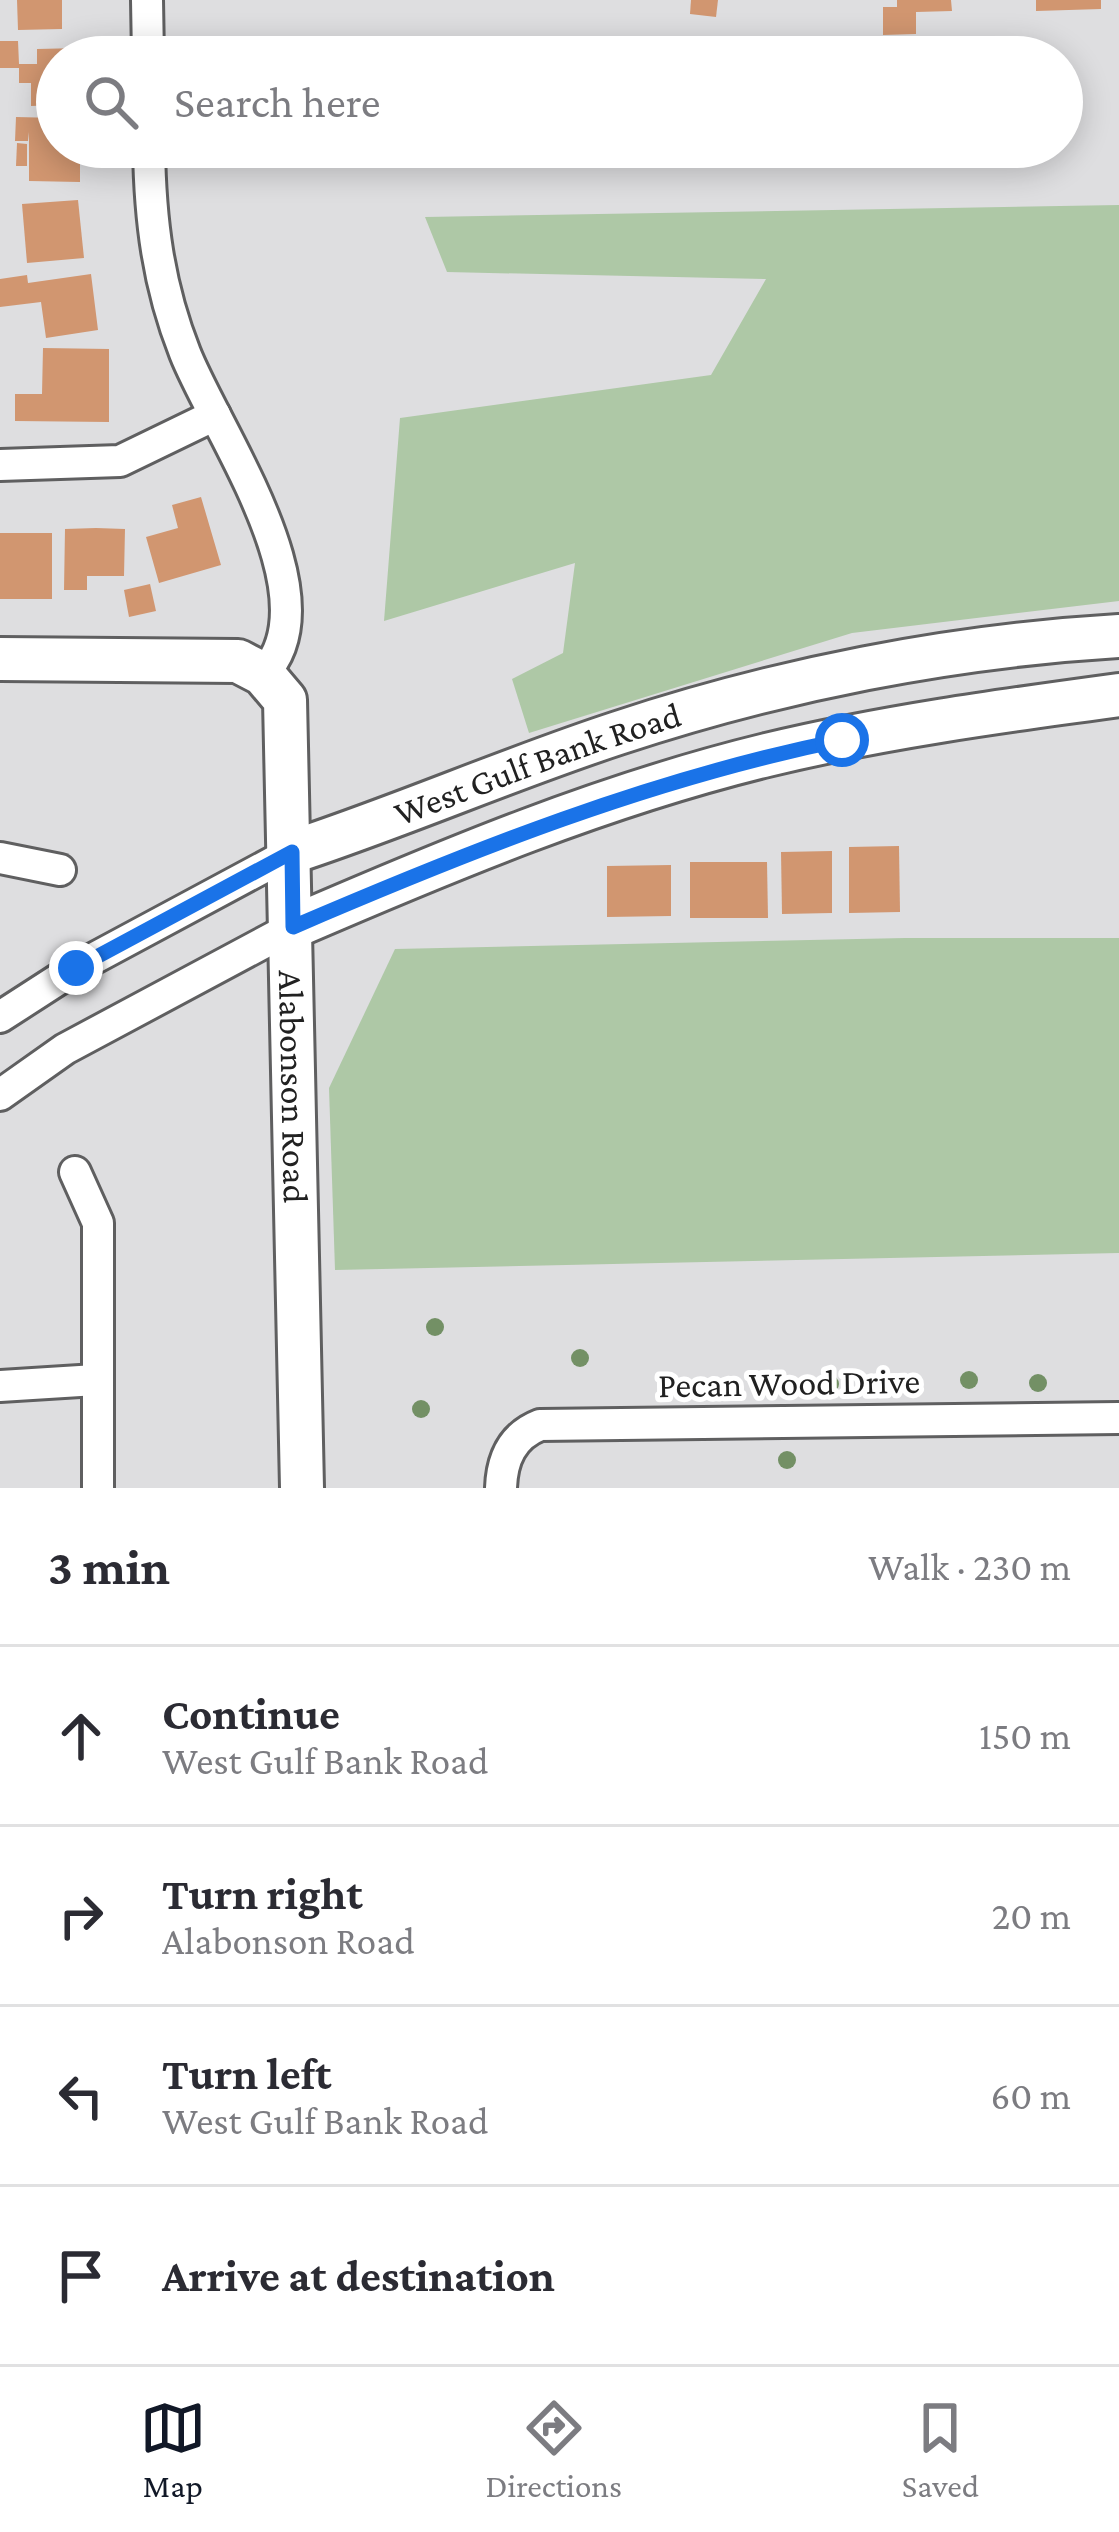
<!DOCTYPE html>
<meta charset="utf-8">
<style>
:root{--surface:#fff;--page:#f7f7f7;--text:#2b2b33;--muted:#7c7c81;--line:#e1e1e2;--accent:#111827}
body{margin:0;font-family:"Crimson Pro",serif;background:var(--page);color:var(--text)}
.stop{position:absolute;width:36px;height:36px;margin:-27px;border:9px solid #1a73e8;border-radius:50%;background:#fff}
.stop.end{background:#1a73e8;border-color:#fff;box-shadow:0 3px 12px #0008}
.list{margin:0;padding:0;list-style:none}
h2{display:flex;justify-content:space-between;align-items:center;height:156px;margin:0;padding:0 48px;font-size:51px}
h2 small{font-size:39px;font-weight:400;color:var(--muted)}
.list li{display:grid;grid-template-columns:78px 1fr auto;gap:36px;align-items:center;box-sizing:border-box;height:180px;padding:0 48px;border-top:3px solid var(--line)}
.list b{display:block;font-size:45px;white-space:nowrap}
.list p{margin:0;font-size:39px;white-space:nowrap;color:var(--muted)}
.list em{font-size:39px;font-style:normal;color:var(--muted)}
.icon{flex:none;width:66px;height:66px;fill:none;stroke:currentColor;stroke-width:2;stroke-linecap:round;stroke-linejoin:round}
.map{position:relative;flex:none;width:1119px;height:1488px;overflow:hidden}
.search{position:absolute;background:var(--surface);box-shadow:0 6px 30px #0003;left:36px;right:36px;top:36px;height:132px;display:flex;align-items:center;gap:30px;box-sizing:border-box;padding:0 42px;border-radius:66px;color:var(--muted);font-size:45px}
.sheet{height:876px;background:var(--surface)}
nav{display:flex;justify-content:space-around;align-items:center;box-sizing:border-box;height:168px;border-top:3px solid var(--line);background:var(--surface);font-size:33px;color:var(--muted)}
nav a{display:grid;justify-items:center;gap:6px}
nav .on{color:var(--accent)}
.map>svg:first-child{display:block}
</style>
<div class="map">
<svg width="1119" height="1488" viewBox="0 0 1119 1488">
<rect width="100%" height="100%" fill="#dedee0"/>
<g fill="#aec8a6">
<path d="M1119,205V601L852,633L529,733L512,679L563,653L575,563L384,621L400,418L711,375L766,279L447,272L425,217Z"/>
<path d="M905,938H1119V1253L335,1270L329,1088L395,949Z"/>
</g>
<g fill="#d19670">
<path d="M17,0H62V29L18,30Z"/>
<path d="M691,0H718L716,17L690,14Z"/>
<path d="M897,0H951L952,11L916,12V34L883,35V7H897Z"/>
<path d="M1036,0H1101V9L1036,11Z"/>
<path d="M0,41H18L19,64H37V49L80,48V57H57V105L31,106V83H19V68H0Z"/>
<path d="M16,117L57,118V147H80V182L29,181V132L28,141H15Z"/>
<path d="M17,143L27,144V166H16Z"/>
<path d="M78,200L84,258L27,263L22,204Z"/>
<path d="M91,274L98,330L46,338L41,302L0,307V279L27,275L28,283Z"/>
<path d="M43,348L109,349V422L15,421V394H42Z"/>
<path d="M201,497L221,565L159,583L146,537L178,528L172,505Z"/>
<path d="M96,528L125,529L124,576H87V590H64L65,529Z"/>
<rect x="0" y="533" width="52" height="66"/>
<path d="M150,584L156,611L129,617L124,590Z"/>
<path d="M899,846L900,912L849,913V847Z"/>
<path d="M832,851V913L782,914L781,852Z"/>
<path d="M690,862H767L768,918H690Z"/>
<path d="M671,865V916L607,917V866Z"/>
</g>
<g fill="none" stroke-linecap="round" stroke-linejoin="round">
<g stroke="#5f5f60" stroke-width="36">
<g id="street">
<path d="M147,0L148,57"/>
<path d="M149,147C150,220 158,285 185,353C215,430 336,598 263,674"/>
<path d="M0,465L120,461L215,415"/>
<path d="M0,858L60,870"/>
<path d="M0,1017L76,968L292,852"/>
<path d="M0,1095L65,1049L293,927"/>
<path d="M75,1172L98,1223V1488"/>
<path d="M0,1386L96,1380"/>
<path d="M501,1488C502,1459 512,1436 540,1425L1119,1418"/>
</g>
</g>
<g stroke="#5f5f60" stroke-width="48">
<g id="secondary">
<path id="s1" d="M0,659L238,661L263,674L285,700L302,1488"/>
<path id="s2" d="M292,852C402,816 508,769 618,733C778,680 950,646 1119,636"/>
<path d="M293,927C448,860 603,795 767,755C883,727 1001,711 1119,695"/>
</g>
</g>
<use href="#street" stroke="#fff" stroke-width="30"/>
<use href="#secondary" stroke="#fff" stroke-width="42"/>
</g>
<g fill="#739065">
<circle cx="435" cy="1327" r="9"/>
<circle cx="580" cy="1358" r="9"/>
<circle cx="969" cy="1380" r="9"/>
<circle cx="896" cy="1383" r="9"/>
<circle cx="1038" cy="1383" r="9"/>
<circle cx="830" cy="1384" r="9"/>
<circle cx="421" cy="1409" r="9"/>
<circle cx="787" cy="1460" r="9"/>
</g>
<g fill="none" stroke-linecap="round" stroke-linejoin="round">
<path stroke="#1a73e8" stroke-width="15" d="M76,968L292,852L293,927C472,850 650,779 842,740"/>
</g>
<g text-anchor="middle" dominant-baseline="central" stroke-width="10" stroke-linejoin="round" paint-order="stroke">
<g font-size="36" fill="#212121" stroke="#fff">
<text stroke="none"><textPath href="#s2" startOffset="261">West Gulf Bank Road</textPath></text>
<text stroke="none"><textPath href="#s1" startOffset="687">Alabonson Road</textPath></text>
<text transform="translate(789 1383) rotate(-1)">Pecan Wood Drive</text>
</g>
</g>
</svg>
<div class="stop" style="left:842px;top:740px"></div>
<div class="stop end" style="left:76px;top:968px"></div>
<div class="search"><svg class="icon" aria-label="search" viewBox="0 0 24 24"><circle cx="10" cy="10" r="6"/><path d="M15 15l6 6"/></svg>Search here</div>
</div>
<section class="sheet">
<h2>3 min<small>Walk · 230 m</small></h2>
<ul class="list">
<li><svg class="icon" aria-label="ahead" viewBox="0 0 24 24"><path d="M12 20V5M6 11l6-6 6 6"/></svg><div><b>Continue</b><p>West Gulf Bank Road</p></div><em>150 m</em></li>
<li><svg class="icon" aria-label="right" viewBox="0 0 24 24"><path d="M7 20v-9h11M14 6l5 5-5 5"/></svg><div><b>Turn right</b><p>Alabonson Road</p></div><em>20 m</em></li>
<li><svg class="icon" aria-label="left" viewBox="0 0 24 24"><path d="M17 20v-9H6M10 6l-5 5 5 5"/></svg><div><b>Turn left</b><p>West Gulf Bank Road</p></div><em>60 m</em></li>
<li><svg class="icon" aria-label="arrive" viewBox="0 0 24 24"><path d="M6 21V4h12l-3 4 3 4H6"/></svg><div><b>Arrive at destination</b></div></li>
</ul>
</section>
<nav>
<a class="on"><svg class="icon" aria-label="map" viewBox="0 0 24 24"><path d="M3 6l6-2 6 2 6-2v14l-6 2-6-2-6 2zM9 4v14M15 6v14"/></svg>Map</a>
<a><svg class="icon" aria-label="directions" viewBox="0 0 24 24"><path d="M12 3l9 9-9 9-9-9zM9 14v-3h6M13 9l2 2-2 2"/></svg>Directions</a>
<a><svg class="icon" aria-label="saved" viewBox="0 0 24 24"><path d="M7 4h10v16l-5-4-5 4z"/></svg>Saved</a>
</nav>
